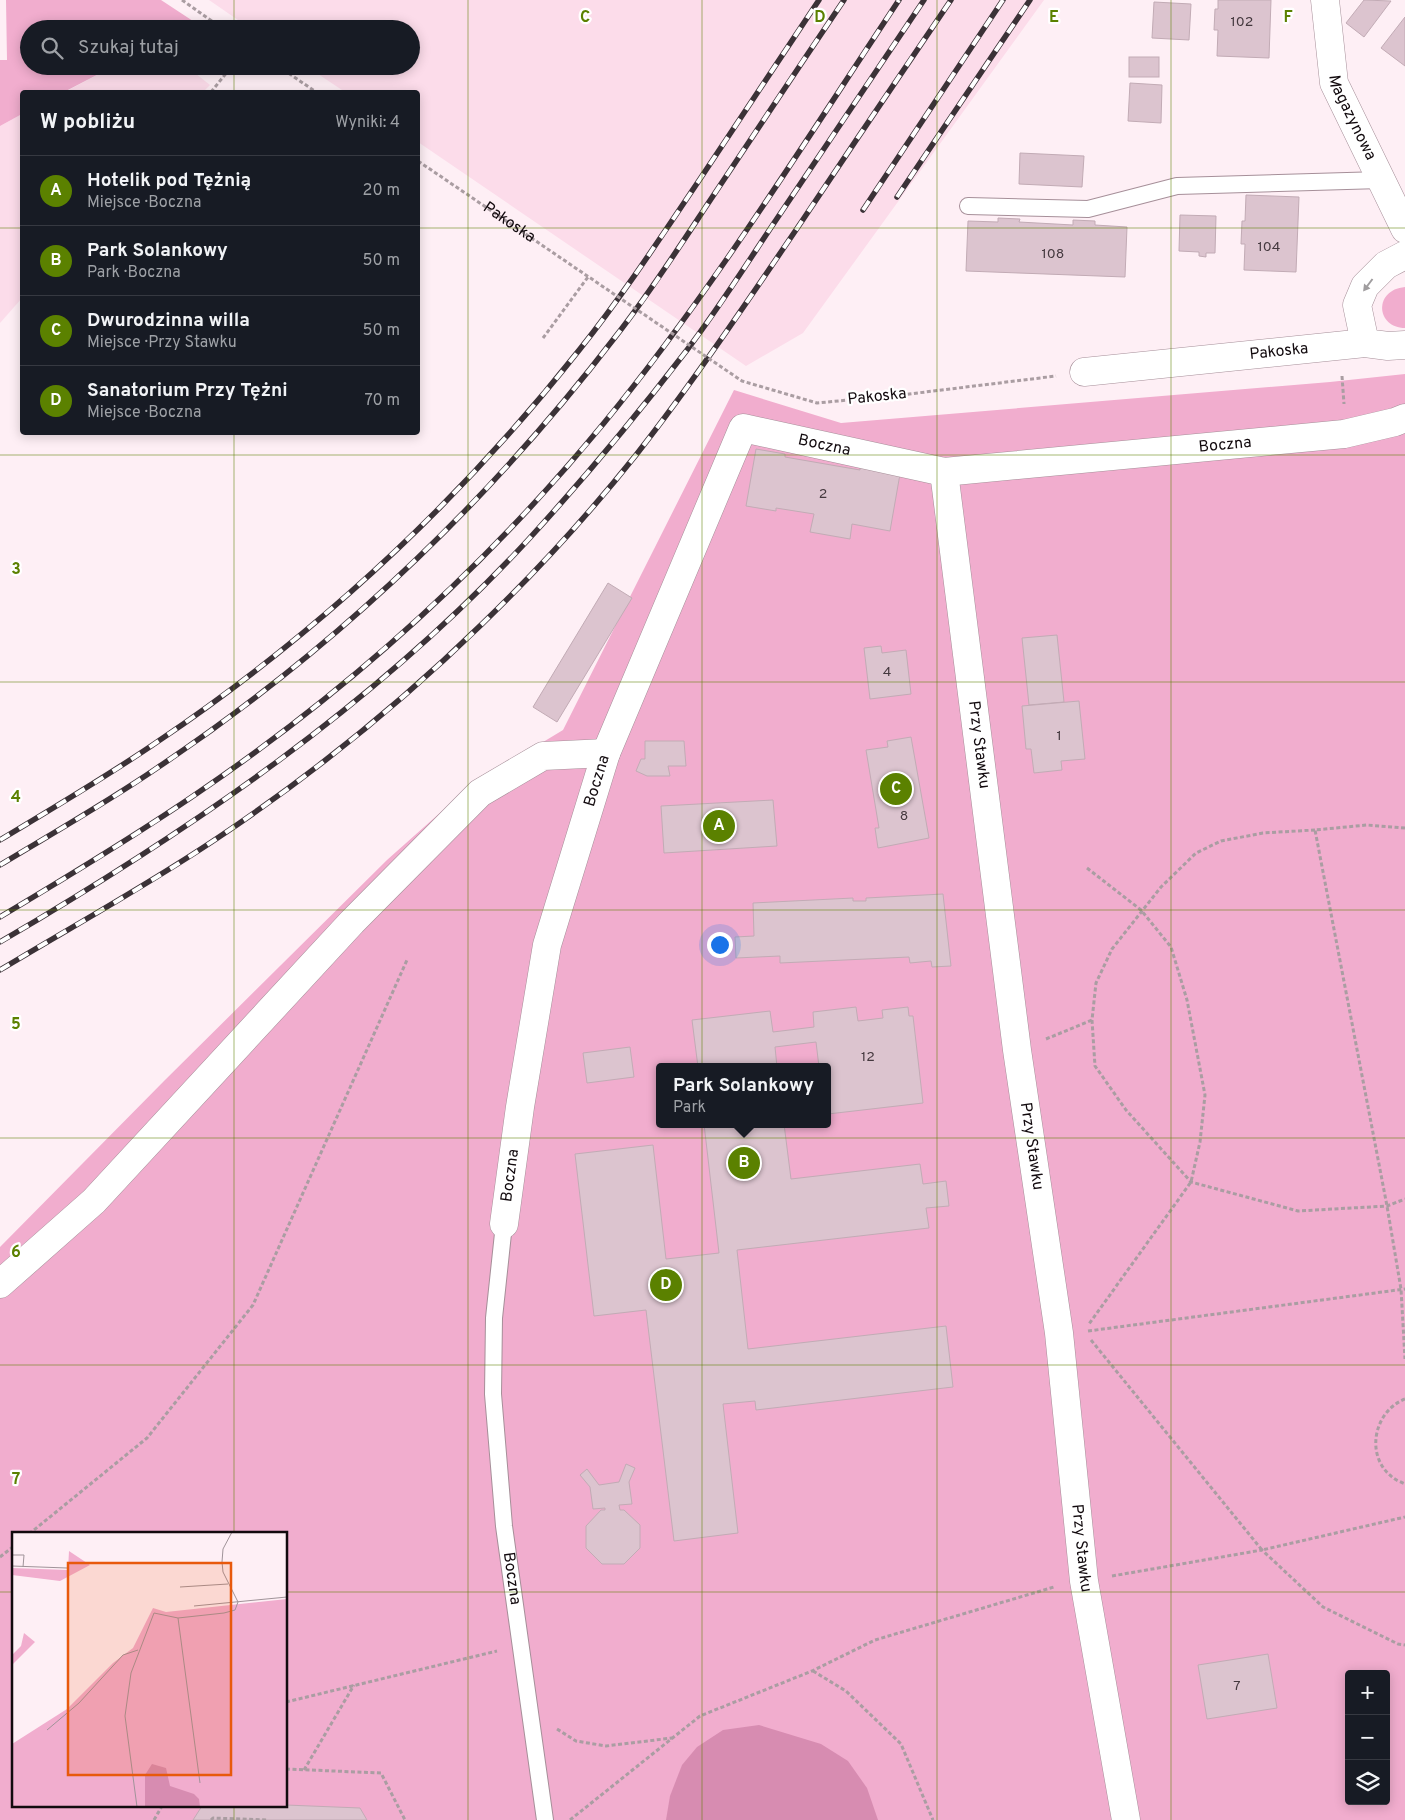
<!DOCTYPE html>
<html lang="pl">
<meta charset="utf-8">
<style>
:root{--surface:#171b24;--page:#20242c;--text:#f1f3f6;--muted:#9ea1a6;--line:#363941;--accent:#5b8100}
body{margin:0;font-family:Overpass,sans-serif;background:var(--page);color:var(--text)}
.controls{position:absolute;right:15px;bottom:15px;display:grid;overflow:hidden;border-radius:5px;box-shadow:0 2px 12px #0003}
.controls button{width:45px;height:45px;display:grid;place-items:center;padding:0;border:0;border-bottom:1px solid var(--line);background:var(--surface);color:var(--text);font:25px sans-serif}
.you{position:absolute;left:719px;top:944px;width:18px;height:18px;margin:-12px;border:4px solid #fff;border-radius:50%;background:#1a73e8;box-shadow:0 0 0 8px #1a73e833}
.badge{display:grid;place-items:center;width:32px;height:32px;border-radius:50%;background:var(--accent);color:#fff;font-size:16px;font-weight:700}
.pin{position:absolute;translate:-50% -50%;border:2px solid #fff;box-shadow:0 1px 5px #0006}
.popup{position:absolute;left:656px;top:1063px;width:175px;height:65px;box-sizing:border-box;display:grid;place-content:center;border-radius:5px;background:var(--surface);filter:drop-shadow(0 1px 4px #0005);font-size:16px;white-space:nowrap;color:var(--muted)}
.popup b{font-size:19px;color:var(--text)}
.popup::after{content:'';position:absolute;left:50%;top:100%;margin-left:-10px;border:10px solid transparent;border-top-color:var(--surface)}
.list{margin:0;padding:0;list-style:none}
h2{display:flex;justify-content:space-between;align-items:center;height:65px;margin:0;padding:0 20px;font-size:21px}
h2 small{font-size:16px;font-weight:400;color:var(--muted)}
.list li{display:grid;grid-template-columns:32px 1fr auto;gap:15px;align-items:center;box-sizing:border-box;height:70px;padding:0 20px;border-top:1px solid var(--line)}
.list b{display:block;font-size:19px;white-space:nowrap}
.list p{margin:0;font-size:16px;white-space:nowrap;color:var(--muted)}
.list em{font-size:16px;font-style:normal;color:var(--muted)}
.icon{flex:none;width:28px;height:28px;fill:none;stroke:currentColor;stroke-width:2;stroke-linecap:round;stroke-linejoin:round}
.map{position:relative;flex:none;width:1405px;height:1820px;overflow:hidden}
.search{position:absolute;background:var(--surface);box-shadow:0 2px 12px #0003;left:20px;top:20px;width:400px;height:55px;display:flex;align-items:center;gap:12px;box-sizing:border-box;padding:0 18px;border-radius:28px;color:var(--muted);font-size:19px}
.panel{position:absolute;background:var(--surface);box-shadow:0 2px 12px #0003;left:20px;top:90px;width:400px;height:345px;border-radius:5px}
.map>svg:first-child{display:block}
</style>
<div class="map">
<svg width="1405" height="1820" viewBox="0 0 1405 1820">
<rect width="100%" height="100%" fill="#feeff5"/>
<g fill="#fcdcea">
<path d="M209,0H1044L803,333L746,366L418,142V92H345L306,66H411V29H251Z"/>
<path d="M114,66H186L210,85L203,92H65Z"/>
<path d="M22,114V298L0,323V126Z"/>
</g>
<g fill="#f1adce" fill-rule="evenodd">
<path d="M6,0H161L196,23L185,29H29V66H114L64,92H22V114L0,126V60H7Z"/>
<path d="M1405,287V328C1376,328 1373,290 1405,287Z"/>
<path d="M1405,374V1820H0V1247L165,1080L387,860L469,787L563,730L734,390L841,423L1330,382ZM660,1067H828V1124H660ZM14,1534H286V1806H14ZM1349,1674H1386V1801H1349Z"/>
</g>
<path fill="#d78cb1" d="M759,1725L821,1744L848,1761L867,1788L878,1820H666L670,1796L682,1765L697,1747L723,1730Z"/>
<g fill="#dcc4cf" stroke="#c2abb5">
<path d="M1218,0H1271L1269,58L1217,56L1218,30H1214L1215,9H1218Z"/>
<path d="M1364,0L1391,1L1364,37L1346,23Z"/>
<path d="M1154,2L1191,4L1189,40L1152,38Z"/>
<path d="M1405,17V66L1381,48Z"/>
<rect x="1129" y="57" width="30" height="20"/>
<path d="M1130,83L1162,85L1161,123L1128,121Z"/>
<path d="M1020,153L1084,156L1082,187L1019,184Z"/>
<path d="M1246,195L1299,197L1296,272L1244,270L1245,244H1241L1242,221H1245Z"/>
<path d="M1180,215L1216,216L1215,253H1206V257L1199,256V252L1179,251Z"/>
<path d="M998,218L1020,219L1019,222L1073,225V220L1095,221V225L1127,227L1125,277L966,271L968,221L998,222Z"/>
<path d="M756,449L785,454V457L860,470V467L900,474L890,531L852,524L850,539L810,532L814,514L776,508V511L746,506Z"/>
<path d="M608,583L632,598L557,722L533,707Z"/>
<path d="M1057,635L1064,702L1029,705L1022,638Z"/>
<path d="M881,646L882,653L906,650L911,694L870,699L864,648Z"/>
<path d="M1079,701L1085,759L1061,761L1062,770L1034,773L1031,749H1026L1022,706Z"/>
<path d="M911,737L929,838L878,848L875,828H879L866,750L888,747L887,741Z"/>
<path d="M645,741H684L686,766H668L670,776H647L636,771L641,759H645Z"/>
<path d="M773,800L777,846L664,853L661,806Z"/>
<path d="M943,894L951,966L932,967L931,961L910,963L909,957L780,963V956L736,958L735,937L754,936L753,903L853,898V901H866V898Z"/>
<path d="M856,1007L858,1021L883,1018L882,1010L908,1007L909,1016H913L923,1103L828,1114V1067H819L816,1042L775,1047L777,1067H698L692,1020L770,1011L773,1032L814,1027L813,1012Z"/>
<path d="M630,1047L634,1077L587,1083L583,1053Z"/>
<path d="M704,1124H784L791,1179L920,1164L923,1184L946,1181L949,1206L926,1208L929,1228L737,1250L748,1349L946,1326L953,1387L756,1410L755,1401L723,1404L738,1533L674,1541L646,1310L594,1316L575,1154L653,1145L666,1259L719,1253Z"/>
<path d="M626,1464L635,1468L629,1482L632,1504L619,1505L620,1510H624L640,1525V1548L624,1564H602L586,1548V1526L601,1510H605V1508L593,1509L590,1487L580,1475L587,1469L599,1485L619,1482Z"/>
<path d="M1268,1654L1277,1708L1207,1719L1198,1665Z"/>
<path d="M286,1805L360,1808L367,1820H193L202,1806Z"/>
</g>
<g fill="none" stroke-linecap="round" stroke-linejoin="round">
<g stroke="#a68f99" stroke-width="18">
<g id="service">
<path d="M968,206L1088,209L1177,186L1381,180"/>
<path id="s1" d="M504,1224L494,1318L493,1394L504,1526L545,1820"/>
</g>
</g>
<g stroke="#a68f99" stroke-width="29">
<g id="minor">
<path id="s2" d="M1084,372L1365,343"/>
<path id="s3" d="M944,472L1017,1050L1059,1333L1084,1581L1126,1820"/>
<path id="s4" d="M504,1224L520,1107L547,945L606,753L743,428L944,472L1344,434L1395,422L1405,418"/>
<path d="M0,1284L94,1201L352,922L480,793L543,756L606,753"/>
</g>
</g>
<g stroke="#a68f99" stroke-width="29">
<g id="tertiary">
<path id="s5" d="M1325,0L1334,83L1405,229"/>
<path d="M1405,255L1386,265L1365,286L1357,305L1365,343L1388,346L1405,345"/>
</g>
</g>
<g stroke="#aa9da2" stroke-width="3" stroke-dasharray="4 2.5" stroke-linecap="butt">
<path d="M182,0L223,29"/>
<path d="M278,66L316,92"/>
<path d="M211,92L232,66"/>
<path d="M543,338L588,277"/>
<path d="M1342,376L1344,404"/>
<path d="M901,395L1056,376"/>
<path d="M1405,828L1367,825L1315,830L1387,1206L1401,1289L1405,1359"/>
<path d="M1315,830L1263,833L1221,841L1196,853L1161,887L1112,949L1096,983L1092,1020L1095,1066L1126,1110L1191,1182L1298,1211L1387,1206L1405,1199"/>
<path d="M1087,868L1141,910L1171,947L1187,1000L1205,1095L1200,1142L1191,1182L1089,1324"/>
<path d="M1046,1039L1092,1020"/>
<path d="M1088,1331L1405,1289"/>
<path d="M1091,1340L1262,1550L1405,1517"/>
<path d="M1405,1399C1374,1411 1365,1455 1391,1476C1395,1480 1401,1482 1405,1484"/>
<path d="M29,1534L147,1438L253,1305L407,960"/>
<path d="M0,1557L14,1546"/>
<path d="M1112,1576L1262,1550L1323,1607L1398,1644L1405,1645"/>
<path d="M813,1671L846,1691L901,1744L933,1820"/>
<path d="M286,1702L497,1651"/>
<path d="M557,1729L576,1741L606,1746L672,1738"/>
<path d="M286,1769L381,1773L405,1820"/>
<path d="M304,1770L354,1685"/>
<path d="M154,1820L162,1806"/>
<path d="M211,1820L213,1818L267,1820"/>
<path d="M570,1820L700,1716L812,1671L875,1640L1054,1587"/>
</g>
<use href="#service" stroke="#fff" stroke-width="16"/>
<use href="#minor" stroke="#fff" stroke-width="28"/>
<use href="#tertiary" stroke="#fff" stroke-width="28"/>
<g stroke="#3b3237" stroke-width="5.5">
<g id="rail">
<path d="M897,197L1030,0"/>
<path d="M863,210L1003,0"/>
<path d="M0,840C53,808 106,777 157,742C317,634 460,501 580,349C623,295 661,237 700,179C740,119 779,60 819,0"/>
<path d="M0,865C53,833 106,803 157,768C333,650 487,504 616,336C649,294 678,249 707,205C753,136 798,68 844,0"/>
<path d="M0,917C67,877 135,836 199,792C350,689 488,564 604,423C713,290 804,143 899,0"/>
<path d="M0,942C191,830 376,704 527,541C583,480 637,415 687,350C718,309 746,265 774,223C824,149 874,74 924,0"/>
<path d="M0,970C73,926 148,885 219,837C313,774 401,703 482,624C537,571 589,514 636,455C694,381 747,302 800,224C850,149 900,75 951,0"/>
</g>
</g>
<use href="#rail" stroke="#fff" stroke-width="4" stroke-dasharray="11" stroke-linecap="butt"/>
<path stroke="#aa9da2" stroke-width="3" stroke-dasharray="4 2.5" stroke-linecap="butt" id="s6" d="M418,161L742,381L817,403L901,395"/>
</g>
<defs><path id="oneway-solid" d="M-6-.8H1V-3.2L6.5 0L1 3.2V.8H-6Z" transform="scale(1.25)"/></defs>
<use fill="#a09d9f" href="#oneway-solid" transform="translate(1368 285) rotate(127)"/>
<path fill="none" stroke="#5b8100" stroke-width="1" stroke-opacity="0.55" d="M234,0V29M468,0V1820M702,0V1820M937,0V1820M1171,0V1820M234,66V92M0,228H22M418,228H1405M234,432V1534M0,455H1405M0,682H1405M0,910H1405M0,1138H1405M0,1365H1405M0,1592H14M286,1592H1405M234,1806V1820"/>
<g text-anchor="middle" dominant-baseline="central" stroke-width="4.5" stroke-linejoin="round" paint-order="stroke">
<g font-size="14" fill="#44383e">
<text x="1242" y="22">102</text>
<text x="1269" y="247">104</text>
<text x="1053" y="254">108</text>
<text x="823" y="494">2</text>
<text x="887" y="672">4</text>
<text x="1059" y="736">1</text>
<text x="904" y="816">8</text>
<text x="868" y="1057">12</text>
<text x="1237" y="1686">7</text>
</g>
<g font-size="16" fill="#120a0e" stroke="#fff">
<text stroke="none"><textPath href="#s5" startOffset="122">Magazynowa</textPath></text>
<text stroke="none"><textPath href="#s6" startOffset="110">Pakoska</textPath></text>
<text stroke="none"><textPath href="#s2" startOffset="196">Pakoska</textPath></text>
<text transform="translate(877 397) rotate(-6)">Pakoska</text>
<text stroke="none"><textPath href="#s4" startOffset="919">Boczna</textPath></text>
<text stroke="none"><textPath href="#s4" startOffset="1324">Boczna</textPath></text>
<text stroke="none"><textPath href="#s3" startOffset="275">Przy Stawku</textPath></text>
<text stroke="none"><textPath href="#s4" startOffset="454">Boczna</textPath></text>
<text stroke="none"><textPath href="#s3" startOffset="680">Przy Stawku</textPath></text>
<text stroke="none"><textPath href="#s4" startOffset="49">Boczna</textPath></text>
<text stroke="none"><textPath href="#s3" startOffset="1085">Przy Stawku</textPath></text>
<text stroke="none"><textPath href="#s1" startOffset="356">Boczna</textPath></text>
</g>
</g>
<g transform="translate(12 1532)">
<rect width="275" height="275" fill="#feeff5"/>
<path d="M57,19L78,33L48,49L0,43V36L56,38ZM275,67V275H0V212L55,177L101,131L121,116L141,76L154,80ZM12,101L23,110L0,133V123L9,114Z" fill="#f1adce"/>
<path d="M140,232L154,236L158,254L182,262L187,267L188,275H133V243Z" fill="#d78cb1"/>
<path fill="none" stroke="#a09399" stroke-width="1" d="M220,0L211,17L210,30L211,40L226,70M0,23H12L11,35M0,34L55,36M168,55L216,52M182,74L275,65M166,86L188,251M35,198L67,171L111,123L126,118M125,275L113,184L119,141L142,81L166,86L212,81L223,78L226,70"/>
<path fill="#e8590c" fill-opacity="0.15" stroke="#e8590c" stroke-width="2.5" d="M56,31H219V243H56Z"/>
<rect width="275" height="275" fill="none" stroke="#120a0e" stroke-width="2.5"/>
</g>
<g font-size="16" text-anchor="middle" font-weight="bold" fill="#5b8100" stroke="#fff" stroke-width="4.5" stroke-linejoin="round" paint-order="stroke">
<text x="585" y="22">C</text>
<text x="820" y="22">D</text>
<text x="1054" y="22">E</text>
<text x="1288" y="22">F</text>
<text x="16" y="574">3</text>
<text x="16" y="802">4</text>
<text x="16" y="1029">5</text>
<text x="16" y="1257">6</text>
<text x="16" y="1484">7</text>
</g>
</svg>
<div class="controls">
<button>+</button>
<button>−</button>
<button><svg class="icon" aria-label="layers" viewBox="0 0 24 24"><path d="M12 4l9 5-9 5-9-5zM3 14l9 5 9-5"/></svg></button>
</div>
<div class="you"></div>
<div class="pin badge" style="left:719px;top:826px">A</div>
<div class="pin badge" style="left:744px;top:1163px">B</div>
<div class="popup"><b>Park Solankowy</b>Park</div>
<div class="pin badge" style="left:896px;top:789px">C</div>
<div class="pin badge" style="left:666px;top:1285px">D</div>
<div class="search"><svg class="icon" aria-label="search" viewBox="0 0 24 24"><circle cx="10" cy="10" r="6"/><path d="M15 15l6 6"/></svg>Szukaj tutaj</div>
<section class="panel">
<h2>W pobliżu<small>Wyniki: 4</small></h2>
<ul class="list">
<li><span class="badge">A</span><div><b>Hotelik pod Tężnią</b><p>Miejsce · Boczna</p></div><em>20 m</em></li>
<li><span class="badge">B</span><div><b>Park Solankowy</b><p>Park · Boczna</p></div><em>50 m</em></li>
<li><span class="badge">C</span><div><b>Dwurodzinna willa</b><p>Miejsce · Przy Stawku</p></div><em>50 m</em></li>
<li><span class="badge">D</span><div><b>Sanatorium Przy Tężni</b><p>Miejsce · Boczna</p></div><em>70 m</em></li>
</ul>
</section>
</div>
